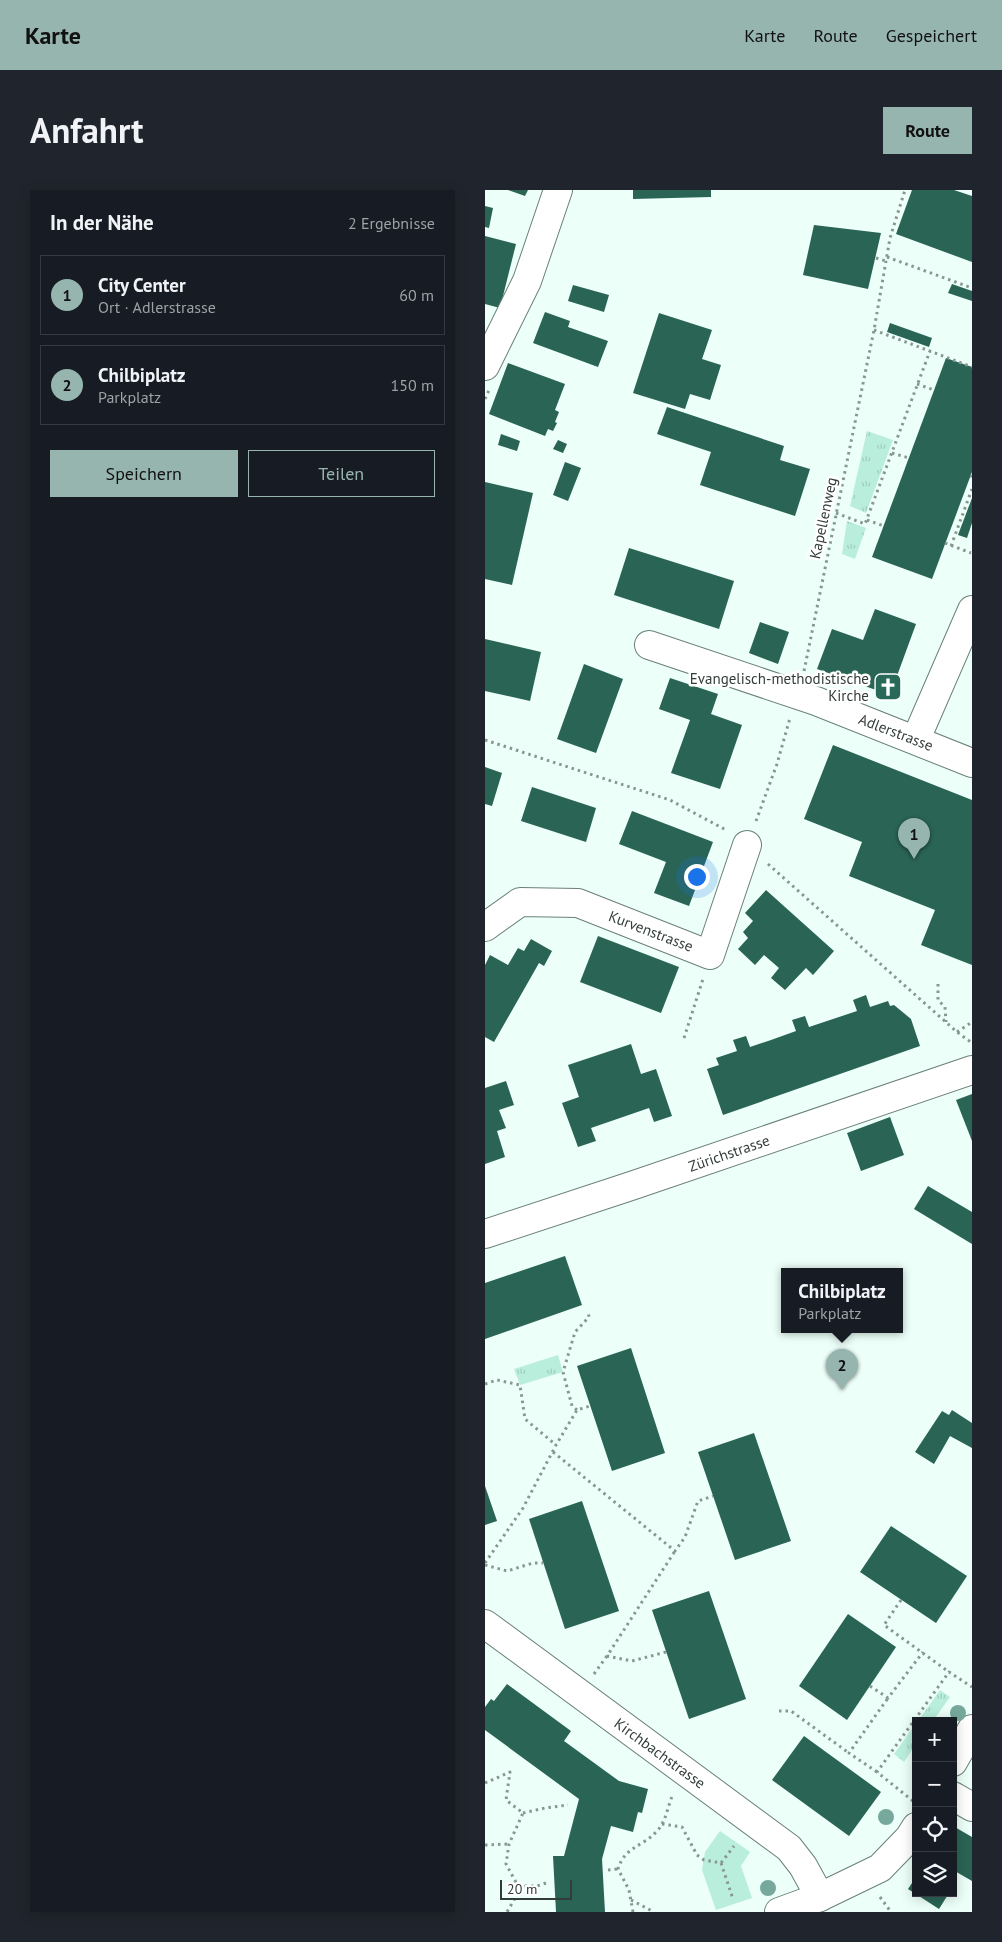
<!DOCTYPE html>
<html lang="de">
<meta charset="utf-8">
<style>
:root{--surface:#171b24;--page:#20242c;--text:#f1f3f6;--muted:#9ea1a6;--line:#363941;--accent:#97b5af}
body{margin:0;font-family:"PT Sans",sans-serif;background:var(--page);color:var(--text)}
.controls{position:absolute;right:15px;bottom:15px;display:grid;overflow:hidden;border-radius:0px;box-shadow:0 2px 12px #0003}
.controls button{width:45px;height:45px;display:grid;place-items:center;padding:0;border:0;border-bottom:1px solid var(--line);background:var(--surface);color:var(--text);font:25px sans-serif}
.scale{position:absolute;left:15px;bottom:12px;width:72px;box-sizing:border-box;padding-left:5px;border:2px solid #323c39;border-top:0;font-size:14px;line-height:18px;white-space:nowrap;color:#323c39;-webkit-text-stroke:4px #fff;paint-order:stroke}
.you{position:absolute;left:211px;top:686px;width:18px;height:18px;margin:-12px;border:4px solid #fff;border-radius:50%;background:#1a73e8;box-shadow:0 0 0 8px #1a73e833}
.badge{display:grid;place-items:center;width:32px;height:32px;border-radius:50%;background:var(--accent);color:#111;font-size:16px;font-weight:700}
.pin{position:absolute;translate:-50% -41px;filter:drop-shadow(0 1px 2px #0008)}
.pin::after{content:'';position:absolute;top:26px;width:18px;height:15px;background:inherit;clip-path:polygon(0 0,100% 0,50% 100%)}
.popup{position:absolute;left:296px;top:1078px;width:122px;height:65px;box-sizing:border-box;display:grid;place-content:center;border-radius:0px;background:var(--surface);filter:drop-shadow(0 1px 4px #0005);font-size:16px;white-space:nowrap;color:var(--muted)}
.popup b{font-size:19px;color:var(--text)}
.popup::after{content:'';position:absolute;left:50%;top:100%;margin-left:-10px;border:10px solid transparent;border-top-color:var(--surface)}
.list{margin:0;padding:0;list-style:none}
h2{display:flex;justify-content:space-between;align-items:center;height:65px;margin:0;padding:0 20px;font-size:21px}
h2 small{font-size:16px;font-weight:400;color:var(--muted)}
.list li{display:grid;grid-template-columns:32px 1fr auto;gap:15px;align-items:center;box-sizing:border-box;height:80px;margin:0 10px 10px;padding:0 10px;border:1px solid var(--line);border-radius:0px}
.list b{display:block;font-size:19px;white-space:nowrap}
.list p{margin:0;font-size:16px;white-space:nowrap;color:var(--muted)}
.list em{font-size:16px;font-style:normal;color:var(--muted)}
.actions{display:flex;gap:10px;padding:15px 20px}
.actions a{flex:1;padding:11px 0;border:1px solid var(--accent);border-radius:0px;text-align:center;font-size:18px;color:var(--accent)}
.actions .main{background:var(--accent);color:#111}
.icon{flex:none;width:28px;height:28px;fill:none;stroke:currentColor;stroke-width:2;stroke-linecap:round;stroke-linejoin:round}
.map{position:relative;flex:none;width:487px;height:1722px;overflow:hidden;border-radius:0px}
header{display:flex;align-items:center;gap:30px;box-sizing:border-box;height:70px;padding:0 25px;background:var(--accent);color:#111}
header strong{font-size:24px}
nav{display:flex;gap:28px;margin-inline-start:auto;font-size:18px}
.intro{display:flex;align-items:center;justify-content:space-between;box-sizing:border-box;height:120px;padding:0 30px}
h1{margin:0;font-size:35px}
.button{padding:12px 22px;border-radius:0px;background:var(--accent);color:#111;font-size:18px;font-weight:700}
main{display:flex;gap:30px;padding:0 30px}
aside{flex:1;background:var(--surface);border-radius:0px;box-shadow:0 2px 12px #0003}
.map>svg:first-child{display:block}
</style>
<header>
<strong>Karte</strong>
<nav><a>Karte</a><a>Route</a><a>Gespeichert</a></nav>
</header>
<div class="intro"><h1>Anfahrt</h1><a class="button">Route</a></div>
<main>
<aside>
<h2>In der Nähe<small>2 Ergebnisse</small></h2>
<ul class="list">
<li><span class="badge">1</span><div><b>City Center</b><p>Ort · Adlerstrasse</p></div><em>60 m</em></li>
<li><span class="badge">2</span><div><b>Chilbiplatz</b><p>Parkplatz</p></div><em>150 m</em></li>
</ul>
<div class="actions"><a class="main">Speichern</a><a>Teilen</a></div>
</aside>
<div class="map">
<svg width="487" height="1722" viewBox="0 0 487 1722">
<defs>
<pattern id="grass-tufts" width="24" height="20" patternUnits="userSpaceOnUse" patternTransform="scale(1.25)"><rect width="24" height="20" fill="#b9eedd"/><path d="M3 7l-1-3M5 7V3M7 7l1-3M15 17l-1-3M17 17v-4M19 17l1-3" fill="none" stroke="#a0cdbe"/></pattern>
</defs>
<rect width="100%" height="100%" fill="#ecfff8"/>
<g fill="url(#grass-tufts)">
<path d="M382,241L408,250L381,323L365,316Z"/>
<path d="M362,331L381,338L370,369L357,364Z"/>
<path d="M73,1165L78,1182L35,1195L29,1179Z"/>
<path d="M455,1500L465,1507L448,1531H433Z"/>
<path d="M431,1533V1554L419,1572L409,1564Z"/>
</g>
<path fill="#b9eedd" d="M235,1641L265,1662L256,1676L267,1708L231,1720L217,1680L220,1662Z"/>
<g fill="#2a6454">
<path d="M23,0H43L40,6Z"/>
<path d="M148,0H226V7L148,9Z"/>
<path d="M427,0H469L487,6V72L411,44Z"/>
<path d="M0,16L8,18L4,38L0,37Z"/>
<path d="M329,35L396,43L383,99L318,85Z"/>
<path d="M0,46L31,54L15,118L0,114Z"/>
<path d="M467,94L487,101V111L463,103Z"/>
<path d="M88,95L124,105L119,122L83,111Z"/>
<path d="M60,122L85,131L83,137L123,151L113,177L48,153Z"/>
<path d="M174,123L227,140L217,169L236,175L225,210L205,204L200,219L148,203Z"/>
<path d="M405,133L447,148L444,157L402,142Z"/>
<path d="M461,168L487,177V282L447,389L387,367Z"/>
<path d="M23,173L80,194L70,220L74,222L70,232L72,233L68,241L63,239L60,246L4,224Z"/>
<path d="M182,217L299,256L295,270L325,279L310,326L215,295L226,262L172,244Z"/>
<path d="M16,244L35,251L32,261L13,255Z"/>
<path d="M73,250L82,254L78,263L68,259Z"/>
<path d="M80,272L96,278L83,311L68,305Z"/>
<path d="M0,292L48,303L27,395L0,389Z"/>
<path d="M487,308V333L482,348L473,345Z"/>
<path d="M144,358L249,391L234,439L129,405Z"/>
<path d="M390,419L431,434L405,505L332,479L347,439L378,450Z"/>
<path d="M275,432L304,442L293,474L264,463Z"/>
<path d="M0,449L56,462L45,511L0,501Z"/>
<path d="M99,474L138,489L111,563L72,549Z"/>
<path d="M185,488L233,504L226,524L257,535L235,599L186,583L205,530L174,519Z"/>
<path d="M348,555L487,610V775L436,755L450,720L364,686L377,652L319,629Z"/>
<path d="M0,577L17,583L7,616L0,614Z"/>
<path d="M47,597L111,618L101,652L36,631Z"/>
<path d="M147,621L228,652L204,716L169,703L181,672L134,654Z"/>
<path d="M281,700L349,761L328,785L321,778L300,800L286,788L294,778L279,765L270,775L253,759L263,748L258,742L268,731L260,723Z"/>
<path d="M113,746L194,777L176,823L95,792Z"/>
<path d="M46,749L67,761L59,776L54,773L9,852L0,847V775L5,765L23,775L33,758L39,761Z"/>
<path d="M381,805L385,817L403,811L405,816L409,815L426,829L435,856L238,925L222,879L234,875L231,868L252,861L248,850L261,846L265,857L286,850L311,841L307,830L320,826L324,837L372,821L368,810Z"/>
<path d="M146,854L156,884L171,879L187,926L169,932L164,918L106,938L111,951L93,957L77,913L94,907L83,875Z"/>
<path d="M21,891L29,915L14,920L21,938L12,941L20,967L0,974V898Z"/>
<path d="M487,904V951L471,910Z"/>
<path d="M405,927L419,965L376,981L362,943Z"/>
<path d="M443,996L487,1022V1054L429,1019Z"/>
<path d="M80,1066L97,1115L0,1149V1093Z"/>
<path d="M146,1158L180,1263L127,1281L92,1176Z"/>
<path d="M467,1220L487,1233V1258L465,1246L449,1274L430,1262L457,1221L464,1225Z"/>
<path d="M269,1243L306,1351L250,1370L213,1262Z"/>
<path d="M0,1296L12,1331L0,1335Z"/>
<path d="M97,1311L134,1421L80,1439L44,1329Z"/>
<path d="M406,1336L482,1386L451,1433L375,1382Z"/>
<path d="M224,1401L261,1509L204,1529L167,1420Z"/>
<path d="M363,1424L411,1457L362,1530L314,1496Z"/>
<path d="M22,1494L86,1541L79,1551L134,1591L163,1599L157,1623L153,1622L148,1642L126,1636L117,1669L120,1722H71L68,1666H79L94,1609L0,1540V1517L6,1509L9,1511Z"/>
<path d="M319,1546L396,1602L364,1646L287,1590Z"/>
<path d="M468,1636L487,1647V1691L468,1680Z"/>
<path d="M431,1687V1703H464L454,1719L423,1699Z"/>
</g>
<g fill="none" stroke-linecap="round" stroke-linejoin="round">
<g stroke="#6a8078" stroke-width="30">
<g id="minor">
<path d="M0,176L42,91L73,0"/>
<path d="M164,455L331,511L487,573"/>
<path d="M431,549L487,420"/>
<path d="M0,737L35,712L93,713L225,765L262,655"/>
<path d="M0,1044L146,996L487,880"/>
<path d="M0,1434L304,1658L318,1676L335,1707"/>
<path d="M468,1572L487,1539"/>
<path d="M468,1606L487,1617"/>
<path d="M294,1722L335,1707L395,1678L424,1648L431,1637"/>
</g>
</g>
<g stroke="#899793" stroke-width="3" stroke-dasharray="2.5 4" stroke-linecap="butt">
<path d="M402,67L487,98"/>
<path d="M391,68L401,71"/>
<path d="M389,140L487,177"/>
<path d="M432,194L449,200"/>
<path d="M0,209L4,200"/>
<path d="M407,263L424,268"/>
<path d="M485,286H487"/>
<path d="M351,323L380,334L445,161"/>
<path d="M382,330L399,336"/>
<path d="M460,353L486,363"/>
<path d="M466,356L487,299"/>
<path d="M319,481L389,140L405,48L420,0"/>
<path d="M0,550L185,610L241,640"/>
<path d="M271,631L292,574L305,528"/>
<path d="M283,674L472,842L487,853"/>
<path d="M453,794V810L460,817L461,832"/>
<path d="M472,842L487,832"/>
<path d="M199,848L218,789"/>
<path d="M0,1194L12,1190L35,1195L40,1229L71,1255"/>
<path d="M92,1220L87,1216L78,1182L90,1142L104,1127L103,1121"/>
<path d="M68,1262L190,1361L200,1347L213,1311L228,1306"/>
<path d="M0,1373L38,1318L71,1255L92,1220L105,1216"/>
<path d="M0,1375L22,1381L48,1373H58"/>
<path d="M416,1410L399,1435L464,1482"/>
<path d="M181,1462L147,1471L122,1466L190,1361"/>
<path d="M109,1484L122,1466"/>
<path d="M385,1496L403,1508L438,1462"/>
<path d="M294,1521H306L364,1563"/>
<path d="M392,1582L364,1563L403,1508"/>
<path d="M0,1593L25,1582L21,1610L38,1623L24,1654L21,1674L33,1696L29,1710L22,1722"/>
<path d="M428,1611L392,1582L464,1482L487,1497"/>
<path d="M38,1623L60,1618L83,1615"/>
<path d="M177,1634L197,1637L212,1665L219,1670L236,1673L249,1656"/>
<path d="M0,1655L24,1654"/>
<path d="M236,1673L248,1709"/>
<path d="M123,1680L133,1679"/>
<path d="M33,1696H52L61,1693"/>
<path d="M395,1707L406,1722"/>
<path d="M146,1710L169,1722"/>
<path d="M148,1722L144,1700L133,1679C140,1656 158,1657 172,1641C181,1632 183,1615 188,1604"/>
</g>
<use href="#minor" stroke="#fff" stroke-width="28"/>
</g>
<g fill="#76a89b">
<circle cx="473" cy="1523" r="8"/>
<circle cx="401" cy="1627" r="8"/>
<circle cx="283" cy="1698" r="8"/>
</g>
<defs>
<g id="church-square" transform="scale(1.4375)"><rect x="-9" y="-9" width="18" height="18" rx="4" fill="#286958" stroke="#fff"/><path d="M-1.2-6h2.4v3.5h3.3v2.4h-3.3V6h-2.4V-.1h-3.3v-2.4h3.3Z" fill="#fff"/></g>
</defs>
<g fill-rule="evenodd">
<use href="#church-square" x="403" y="497"/>
</g>
<g text-anchor="middle" dominant-baseline="central" stroke-width="5" stroke-linejoin="round" paint-order="stroke">
<g font-size="15" fill="#323c39" stroke="#fff">
<text transform="translate(338 328) rotate(-78)">Kapellenweg</text>
<text transform="translate(411 542) rotate(21)">Adlerstrasse</text>
<text transform="translate(166 741) rotate(21)">Kurvenstrasse</text>
<text transform="translate(244 963) rotate(-19)">Zürichstrasse</text>
<text transform="translate(175 1563) rotate(36)">Kirchbachstrasse</text>
</g>
<g font-size="15" fill="#323c39" stroke="#fff" text-anchor="end">
<text x="384" y="488">Evangelisch-methodistische<tspan x="384" dy="17">Kirche</tspan></text>
</g>
</g>
</svg>
<div class="controls">
<button>+</button>
<button>−</button>
<button><svg class="icon" aria-label="locate" viewBox="0 0 24 24"><circle cx="12" cy="12" r="6"/><path d="M12 2v4M12 18v4M2 12h4M18 12h4"/></svg></button>
<button><svg class="icon" aria-label="layers" viewBox="0 0 24 24"><path d="M12 4l9 5-9 5-9-5zM3 14l9 5 9-5"/></svg></button>
</div>
<div class="scale">20 m</div>
<div class="you"></div>
<div class="pin badge" style="left:429px;top:669px">1</div>
<div class="pin badge" style="left:357px;top:1200px">2</div>
<div class="popup"><b>Chilbiplatz</b>Parkplatz</div>
</div>
</main>
